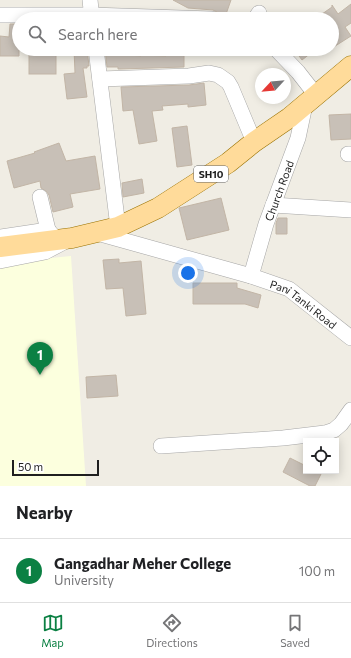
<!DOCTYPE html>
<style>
:root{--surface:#fff;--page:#f2f2f2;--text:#202124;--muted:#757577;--line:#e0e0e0;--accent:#0b8043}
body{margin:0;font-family:Commissioner,sans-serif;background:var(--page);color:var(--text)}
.controls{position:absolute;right:12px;bottom:12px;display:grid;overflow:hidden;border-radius:0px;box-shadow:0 2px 10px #0003}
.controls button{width:36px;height:36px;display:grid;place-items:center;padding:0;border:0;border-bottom:1px solid var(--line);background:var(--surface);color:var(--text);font:20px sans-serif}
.compass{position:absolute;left:255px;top:68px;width:36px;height:36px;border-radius:50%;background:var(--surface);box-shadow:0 2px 10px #0003;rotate:244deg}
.scale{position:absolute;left:12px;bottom:10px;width:87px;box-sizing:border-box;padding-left:4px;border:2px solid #1f1f1f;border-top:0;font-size:11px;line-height:14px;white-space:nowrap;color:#1f1f1f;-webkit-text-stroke:3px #fff;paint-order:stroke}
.you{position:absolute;left:188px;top:273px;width:14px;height:14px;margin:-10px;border:3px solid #fff;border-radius:50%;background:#1a73e8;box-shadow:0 0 0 6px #1a73e833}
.badge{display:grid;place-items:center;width:26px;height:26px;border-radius:50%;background:var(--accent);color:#fff;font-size:13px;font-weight:700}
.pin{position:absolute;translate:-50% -33px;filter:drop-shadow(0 1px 2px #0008)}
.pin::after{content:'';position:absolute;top:21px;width:14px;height:12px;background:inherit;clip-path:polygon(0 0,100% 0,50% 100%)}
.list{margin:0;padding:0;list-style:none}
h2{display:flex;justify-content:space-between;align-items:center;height:52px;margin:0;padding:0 16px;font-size:17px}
h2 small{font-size:13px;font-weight:400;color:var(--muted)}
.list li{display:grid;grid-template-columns:26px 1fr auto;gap:12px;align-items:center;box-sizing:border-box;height:64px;padding:0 16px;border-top:1px solid var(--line)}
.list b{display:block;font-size:15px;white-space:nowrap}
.list p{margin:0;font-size:13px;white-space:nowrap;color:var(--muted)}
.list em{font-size:13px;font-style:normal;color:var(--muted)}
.icon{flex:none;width:22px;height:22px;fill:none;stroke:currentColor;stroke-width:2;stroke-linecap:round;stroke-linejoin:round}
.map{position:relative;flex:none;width:351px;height:486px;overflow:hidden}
.search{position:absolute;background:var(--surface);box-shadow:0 2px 10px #0003;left:12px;right:12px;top:12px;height:44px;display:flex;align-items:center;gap:10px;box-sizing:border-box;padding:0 14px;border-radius:22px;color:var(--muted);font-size:15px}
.sheet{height:116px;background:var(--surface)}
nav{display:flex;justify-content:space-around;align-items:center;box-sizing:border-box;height:56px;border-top:1px solid var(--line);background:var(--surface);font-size:11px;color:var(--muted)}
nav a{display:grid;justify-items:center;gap:2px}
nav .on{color:var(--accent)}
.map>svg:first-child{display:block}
</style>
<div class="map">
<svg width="351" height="486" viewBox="0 0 351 486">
<rect width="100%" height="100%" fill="#f0ede4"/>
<path fill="#fcffde" d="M71,256L86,486H0V263Z"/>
<g fill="#c8c0b7" stroke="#c2b5a6">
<path d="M173,0H231L225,17L220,16L217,12L213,10L188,8Z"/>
<path d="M351,4V23L345,27L351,36L332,48V19H315L332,7V5L338,14Z"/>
<path d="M10,24H19V56H0V36L9,37Z"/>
<path d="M74,49H87L89,66H87V68H83L87,97L67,99L64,74L75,73Z"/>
<path d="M105,49H116V54L141,56V55L166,56V50H184V67L120,69H118V67H107Z"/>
<path d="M294,49H316L302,60Z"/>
<rect x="29" y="51" width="27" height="23"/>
<path d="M204,83L206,105L188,107V104L162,106L163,110L152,111L157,141L139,144L133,110L123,111L121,87L189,85Z"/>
<path d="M351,114V139L331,140L329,115Z"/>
<path d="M187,126L192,165L177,167L172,128Z"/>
<path d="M59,143L66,161L95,156L100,189L70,194L73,207L53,212L49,195L46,191L41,188L40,181L14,188L7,161L35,153L34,152Z"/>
<path d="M142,179L144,193L123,197L122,183Z"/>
<path d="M221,198L229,230L187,240L179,208Z"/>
<path d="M278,218H287V234H276V223Z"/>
<path d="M119,259V263L141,261L146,314L126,316L123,288L106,289L103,260Z"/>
<path d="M193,283H237V288L261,295L258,308L245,304H193Z"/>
<path d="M116,375L118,396L87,398L86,377Z"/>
<path d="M290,458L306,466V471H315L321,474L315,486H310L283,472Z"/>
</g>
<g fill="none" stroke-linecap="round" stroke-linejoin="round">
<g stroke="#a6a6a6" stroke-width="16">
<g id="minor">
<path d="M90,0L92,19"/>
<path d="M0,15H91L212,19"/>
<path d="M255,19L259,13"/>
<path d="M96,49L118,227"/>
<path d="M276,49L298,72L316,95"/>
<path d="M100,79L189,76L209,73L218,75L228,82L231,87L254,142"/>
<path d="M348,154H351"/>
<path d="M40,197L48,230"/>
<path d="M273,205L351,210"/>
<path id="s1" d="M97,233L251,276L289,289L351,338"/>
<path d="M0,237L48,230L56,239"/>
<path d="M0,261L45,252L64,242"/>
<path id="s2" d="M251,276L266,224L298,138L305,105"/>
<path d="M161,446L283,438L325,433L334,430L341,424L351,410"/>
</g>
</g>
<g stroke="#997200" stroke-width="21">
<path id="major" d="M0,247L72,238L118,227L158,208L228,163L254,142L289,118L351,66"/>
</g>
<use href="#minor" stroke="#fff" stroke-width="15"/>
<use href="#major" stroke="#ffdb9a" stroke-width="20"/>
</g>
<g text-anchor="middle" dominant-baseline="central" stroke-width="3" stroke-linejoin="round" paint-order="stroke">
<rect fill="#fff" stroke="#626262" stroke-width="1" x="194" y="166" width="34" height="16" rx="3"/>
<g font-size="10" font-weight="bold" fill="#1f1f1f">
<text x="211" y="174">SH10</text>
</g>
<g font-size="11" fill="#1f1f1f" stroke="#fff">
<text stroke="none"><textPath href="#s2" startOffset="90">Church Road</textPath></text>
<text stroke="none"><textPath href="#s1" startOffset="220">Pani Tanki Road</textPath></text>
</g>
</g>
</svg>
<div class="controls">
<button><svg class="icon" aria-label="locate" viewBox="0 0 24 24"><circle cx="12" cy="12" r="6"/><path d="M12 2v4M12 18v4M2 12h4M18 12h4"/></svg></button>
</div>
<svg class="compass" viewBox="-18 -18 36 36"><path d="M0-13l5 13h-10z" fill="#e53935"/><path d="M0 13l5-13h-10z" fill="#757577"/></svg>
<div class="scale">50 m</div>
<div class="you"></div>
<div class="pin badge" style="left:40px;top:375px">1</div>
<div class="search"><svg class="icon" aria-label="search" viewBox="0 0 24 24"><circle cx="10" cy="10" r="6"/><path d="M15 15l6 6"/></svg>Search here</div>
</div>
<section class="sheet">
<h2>Nearby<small></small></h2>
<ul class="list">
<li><span class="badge">1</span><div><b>Gangadhar Meher College</b><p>University</p></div><em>100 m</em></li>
</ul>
</section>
<nav>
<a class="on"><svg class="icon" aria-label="map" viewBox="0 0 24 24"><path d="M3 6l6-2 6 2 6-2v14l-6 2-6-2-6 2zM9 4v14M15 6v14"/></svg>Map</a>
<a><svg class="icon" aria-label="directions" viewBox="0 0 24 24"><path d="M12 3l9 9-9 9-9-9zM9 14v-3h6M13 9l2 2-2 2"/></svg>Directions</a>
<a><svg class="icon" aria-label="saved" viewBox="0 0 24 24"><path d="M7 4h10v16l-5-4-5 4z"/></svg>Saved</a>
</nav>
